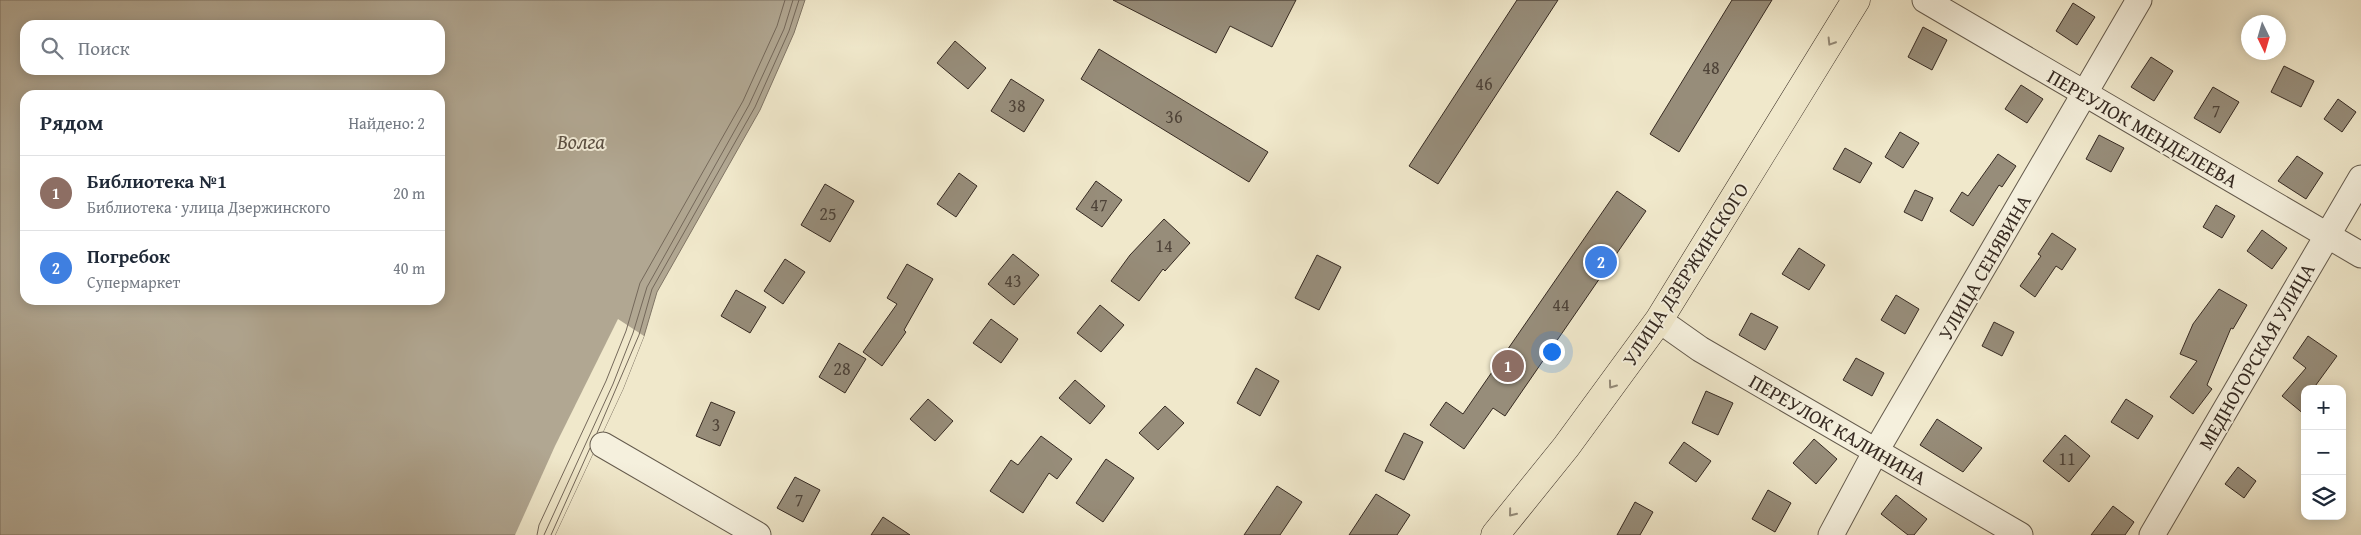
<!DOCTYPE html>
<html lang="ru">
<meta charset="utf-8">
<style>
:root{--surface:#fff;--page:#f2f2f3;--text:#1f2937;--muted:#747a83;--line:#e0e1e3;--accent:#1a73e8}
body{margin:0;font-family:"Gentium Book Plus",serif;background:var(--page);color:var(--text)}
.controls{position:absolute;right:15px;bottom:15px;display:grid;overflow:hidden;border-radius:10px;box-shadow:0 2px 12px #0003}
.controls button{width:45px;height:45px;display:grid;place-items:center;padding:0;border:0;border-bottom:1px solid var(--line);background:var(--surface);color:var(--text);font:25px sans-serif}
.compass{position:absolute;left:2241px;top:15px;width:45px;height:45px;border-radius:50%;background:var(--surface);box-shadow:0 2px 12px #0003;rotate:175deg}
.you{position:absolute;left:1551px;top:351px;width:18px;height:18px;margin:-12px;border:4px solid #fff;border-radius:50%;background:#1a73e8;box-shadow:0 0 0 8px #1a73e833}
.badge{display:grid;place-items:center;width:32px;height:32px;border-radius:50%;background:var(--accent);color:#fff;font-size:16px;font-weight:700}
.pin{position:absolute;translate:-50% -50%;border:2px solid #fff;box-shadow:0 1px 5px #0006}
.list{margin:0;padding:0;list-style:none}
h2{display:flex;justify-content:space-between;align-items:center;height:65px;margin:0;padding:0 20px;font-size:21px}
h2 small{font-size:16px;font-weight:400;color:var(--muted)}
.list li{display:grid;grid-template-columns:32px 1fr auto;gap:15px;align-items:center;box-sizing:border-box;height:75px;padding:0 20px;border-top:1px solid var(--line)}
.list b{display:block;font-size:19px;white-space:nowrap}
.list p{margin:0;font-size:16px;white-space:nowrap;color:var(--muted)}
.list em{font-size:16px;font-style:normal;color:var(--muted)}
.icon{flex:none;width:28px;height:28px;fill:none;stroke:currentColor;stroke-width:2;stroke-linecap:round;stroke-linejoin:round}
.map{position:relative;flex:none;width:2361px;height:535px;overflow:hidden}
.search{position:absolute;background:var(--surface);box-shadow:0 2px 12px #0003;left:20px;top:20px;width:425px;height:55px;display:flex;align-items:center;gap:12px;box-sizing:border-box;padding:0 18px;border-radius:15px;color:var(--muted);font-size:19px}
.panel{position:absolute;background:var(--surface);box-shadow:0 2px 12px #0003;left:20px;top:90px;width:425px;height:215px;border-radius:15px}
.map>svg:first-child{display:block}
</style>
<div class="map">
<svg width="2361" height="535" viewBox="0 0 2361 535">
<rect width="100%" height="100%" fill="#f0e8cb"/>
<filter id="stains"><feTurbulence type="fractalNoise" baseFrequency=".004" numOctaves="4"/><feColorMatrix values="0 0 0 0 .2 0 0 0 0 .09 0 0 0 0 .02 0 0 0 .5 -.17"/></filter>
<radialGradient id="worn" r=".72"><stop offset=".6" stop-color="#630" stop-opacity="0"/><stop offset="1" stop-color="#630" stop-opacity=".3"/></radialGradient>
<path fill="#b1a792" stroke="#807565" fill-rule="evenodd" d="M0,0H805L794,33L760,110L657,292L644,336L623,389L555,535H0ZM25,25H440V70H25ZM25,95H440V300H25Z"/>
<path fill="#f0e8cb" d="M618,319L644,336L623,389L555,535H515L555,446Z"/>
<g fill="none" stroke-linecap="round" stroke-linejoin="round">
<g stroke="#74685a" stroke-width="1">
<path d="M597,433L639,335L652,289L755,107L789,31L799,0"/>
<path d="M537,535L539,525L606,381L626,331L640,283L743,101L777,26L785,0"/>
<path d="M544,535L613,384L633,333L647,287L749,105L784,29L793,0"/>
<path d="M551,535L590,448"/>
</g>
</g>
<g fill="#978d7a" stroke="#362a22">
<path d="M1113,0H1296L1272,47L1230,26L1216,53Z"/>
<path d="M1517,0H1558L1438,184L1409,166Z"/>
<path d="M1732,0H1772L1679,152L1650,134Z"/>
<path d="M2073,3L2095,17L2077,45L2056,31Z"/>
<path d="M1923,27L1947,40L1932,70L1908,57Z"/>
<path d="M955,41L986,68L968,89L937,63Z"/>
<path d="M1099,49L1268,152L1249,182L1081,79Z"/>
<path d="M2151,57L2173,71L2154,101L2131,87Z"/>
<path d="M2284,66L2314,81L2301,107L2271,92Z"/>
<path d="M1011,79L1044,100L1024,132L991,111Z"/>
<path d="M2021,85L2043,99L2027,123L2005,109Z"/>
<path d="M2213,87L2239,102L2220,133L2194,118Z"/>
<path d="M2338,99L2356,112L2342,132L2324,119Z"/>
<path d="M1900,132L1919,143L1903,168L1885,157Z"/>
<path d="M2099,135L2124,148L2111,172L2086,159Z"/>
<path d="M1845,148L1872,163L1860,183L1833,169Z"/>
<path d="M1998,154L2016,166L2002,187L1999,185L1973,226L1950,211L1962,192L1968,196Z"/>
<path d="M2297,156L2323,173L2306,199L2278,181Z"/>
<path d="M959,173L977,186L956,217L937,204Z"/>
<path d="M1096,181L1122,200L1102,227L1076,209Z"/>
<path d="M825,184L854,201L830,242L801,225Z"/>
<path d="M1915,190L1933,198L1922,221L1904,212Z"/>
<path d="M1617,191L1646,211L1505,416L1493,408L1464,449L1430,425L1446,402L1463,414Z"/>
<path d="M2216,205L2235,216L2222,238L2203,227Z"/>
<path d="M1164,219L1190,243L1165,271L1163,269L1139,301L1111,281L1130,255Z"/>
<path d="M2262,230L2287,248L2272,269L2247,251Z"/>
<path d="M2052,233L2076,249L2062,270L2056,266L2035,297L2020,286L2041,256L2038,254Z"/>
<path d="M1799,248L1825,265L1809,290L1782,274Z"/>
<path d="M1013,254L1039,275L1014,305L988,284Z"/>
<path d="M1317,255L1341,267L1319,310L1295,298Z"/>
<path d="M785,259L805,272L783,304L764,291Z"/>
<path d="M907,264L933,279L904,330L906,332L882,366L863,352L897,304L887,298Z"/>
<path d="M2219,289L2247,305L2233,329L2231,328L2207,385L2212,389L2193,414L2170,397L2197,361L2180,354L2193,324Z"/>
<path d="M736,290L766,307L750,333L721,316Z"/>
<path d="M1896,295L1919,309L1905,334L1881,320Z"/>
<path d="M1100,305L1124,325L1101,352L1077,333Z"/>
<path d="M1751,313L1778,327L1765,350L1739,335Z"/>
<path d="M991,319L1018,339L1001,363L973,343Z"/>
<path d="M1994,322L2014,332L2002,356L1982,346Z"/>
<path d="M2308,336L2337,356L2313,389H2305V415L2282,396L2306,368L2293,358Z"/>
<path d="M839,343L866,359L845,393L819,377Z"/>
<path d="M1856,358L1884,373L1872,396L1843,380Z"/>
<path d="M1256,368L1279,381L1260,416L1237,403Z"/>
<path d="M1075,380L1105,406L1090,424L1059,398Z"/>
<path d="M1706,391L1733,403L1718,435L1692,423Z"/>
<path d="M928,399L953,421L935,441L910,419Z"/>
<path d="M2126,399L2153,416L2138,439L2111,422Z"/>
<path d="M711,402L735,412L720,446L696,436Z"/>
<path d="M1165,406L1184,423L1158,450L1139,433Z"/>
<path d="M1937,419L1982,448L1963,472L1920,445Z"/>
<path d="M1404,433L1423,442L1404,480L1385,471Z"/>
<path d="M2065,435L2090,456L2069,482L2043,461Z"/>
<path d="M1041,436L1072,459L1057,479L1049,473L1023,513L990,491L1011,460L1018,465Z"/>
<path d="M1814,439L1837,459L1816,484L1793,463Z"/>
<path d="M1684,442L1711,461L1696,482L1669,463Z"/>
<path d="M1106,459L1134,478L1103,522L1076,503Z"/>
<path d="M2238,467L2256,481L2244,498L2225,484Z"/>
<path d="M795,477L820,490L803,522L777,508Z"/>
<path d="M1277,486L1302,502L1280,535H1244Z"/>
<path d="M1768,490L1791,503L1775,532L1752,519Z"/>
<path d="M1376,494L1410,515L1397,535H1349Z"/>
<path d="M1896,495L1927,519L1914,535H1908L1881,514Z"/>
<path d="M1635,502L1653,512L1640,535H1617Z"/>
<path d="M2113,506L2134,522L2125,535H2091Z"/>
<path d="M883,517L910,535H871Z"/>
</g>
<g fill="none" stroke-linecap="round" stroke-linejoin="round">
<g stroke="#645a4c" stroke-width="27">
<g id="minor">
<path d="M1925,0L2361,255"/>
<path d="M1659,320L1700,349L2020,535"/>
<path d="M603,445L758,535"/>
<path d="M1831,535L1876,451L2139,0"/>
<path d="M2152,535L2361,178"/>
</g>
</g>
<g stroke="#362a22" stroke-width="29">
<path id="major" d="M1495,535L1566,447L1659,320L1856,0"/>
</g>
<use href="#minor" stroke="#f5f0dd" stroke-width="25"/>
<use href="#major" stroke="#f0e8cb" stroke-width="28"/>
</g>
<defs><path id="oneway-chevron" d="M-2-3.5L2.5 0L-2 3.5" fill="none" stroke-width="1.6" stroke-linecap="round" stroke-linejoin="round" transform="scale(1.25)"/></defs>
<g stroke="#938976">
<use href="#oneway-chevron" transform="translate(1831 42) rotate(122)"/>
<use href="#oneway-chevron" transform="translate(1612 385) rotate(126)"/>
<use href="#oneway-chevron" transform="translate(1512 513) rotate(129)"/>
</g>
<g text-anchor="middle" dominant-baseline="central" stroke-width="4" stroke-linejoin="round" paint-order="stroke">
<g font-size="18" fill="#4e4338">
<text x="1711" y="67">48</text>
<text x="1484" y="83">46</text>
<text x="1017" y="105">38</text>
<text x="2216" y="110">7</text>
<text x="1174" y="116">36</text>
<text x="1099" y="204">47</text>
<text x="828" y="213">25</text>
<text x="1164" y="245">14</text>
<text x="1013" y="280">43</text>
<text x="1561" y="304">44</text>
<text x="842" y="368">28</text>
<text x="716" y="424">3</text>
<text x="2067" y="458">11</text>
<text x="799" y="499">7</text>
</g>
<g font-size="20" fill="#362a22" stroke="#f5f0dd">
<text transform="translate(2143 128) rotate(30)">ПЕРЕУЛОК МЕНДЕЛЕЕВА</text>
<text transform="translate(1984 267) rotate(-60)">УЛИЦА СЕНЯВИНА</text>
<text transform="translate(1685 274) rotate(-57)">УЛИЦА ДЗЕРЖИНСКОГО</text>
<text transform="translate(2256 356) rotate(-60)">МЕДНОГОРСКАЯ УЛИЦА</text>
<text transform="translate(1838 429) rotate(30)">ПЕРЕУЛОК КАЛИНИНА</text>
</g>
<g font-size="21" font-style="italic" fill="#5b5044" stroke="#f5f0dd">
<text x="581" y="141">Волга</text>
</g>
</g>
<rect width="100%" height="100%" filter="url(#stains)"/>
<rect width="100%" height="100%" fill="url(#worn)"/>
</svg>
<div class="controls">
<button>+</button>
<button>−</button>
<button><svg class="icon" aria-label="layers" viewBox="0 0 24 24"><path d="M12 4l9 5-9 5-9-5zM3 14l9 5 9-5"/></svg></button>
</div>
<svg class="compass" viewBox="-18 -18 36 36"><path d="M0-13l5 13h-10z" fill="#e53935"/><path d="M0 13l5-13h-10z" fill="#747a83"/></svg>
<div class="you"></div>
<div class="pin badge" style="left:1508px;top:366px;background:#8d6e63">1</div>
<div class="pin badge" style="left:1601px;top:262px;background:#3f7fe0">2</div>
<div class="search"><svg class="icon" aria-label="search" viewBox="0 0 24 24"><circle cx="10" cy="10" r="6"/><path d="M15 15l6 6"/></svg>Поиск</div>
<section class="panel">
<h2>Рядом<small>Найдено: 2</small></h2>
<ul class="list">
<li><span class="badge" style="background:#8d6e63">1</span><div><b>Библиотека №1</b><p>Библиотека · улица Дзержинского</p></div><em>20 m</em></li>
<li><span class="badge" style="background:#3f7fe0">2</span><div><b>Погребок</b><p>Супермаркет</p></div><em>40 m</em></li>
</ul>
</section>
</div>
